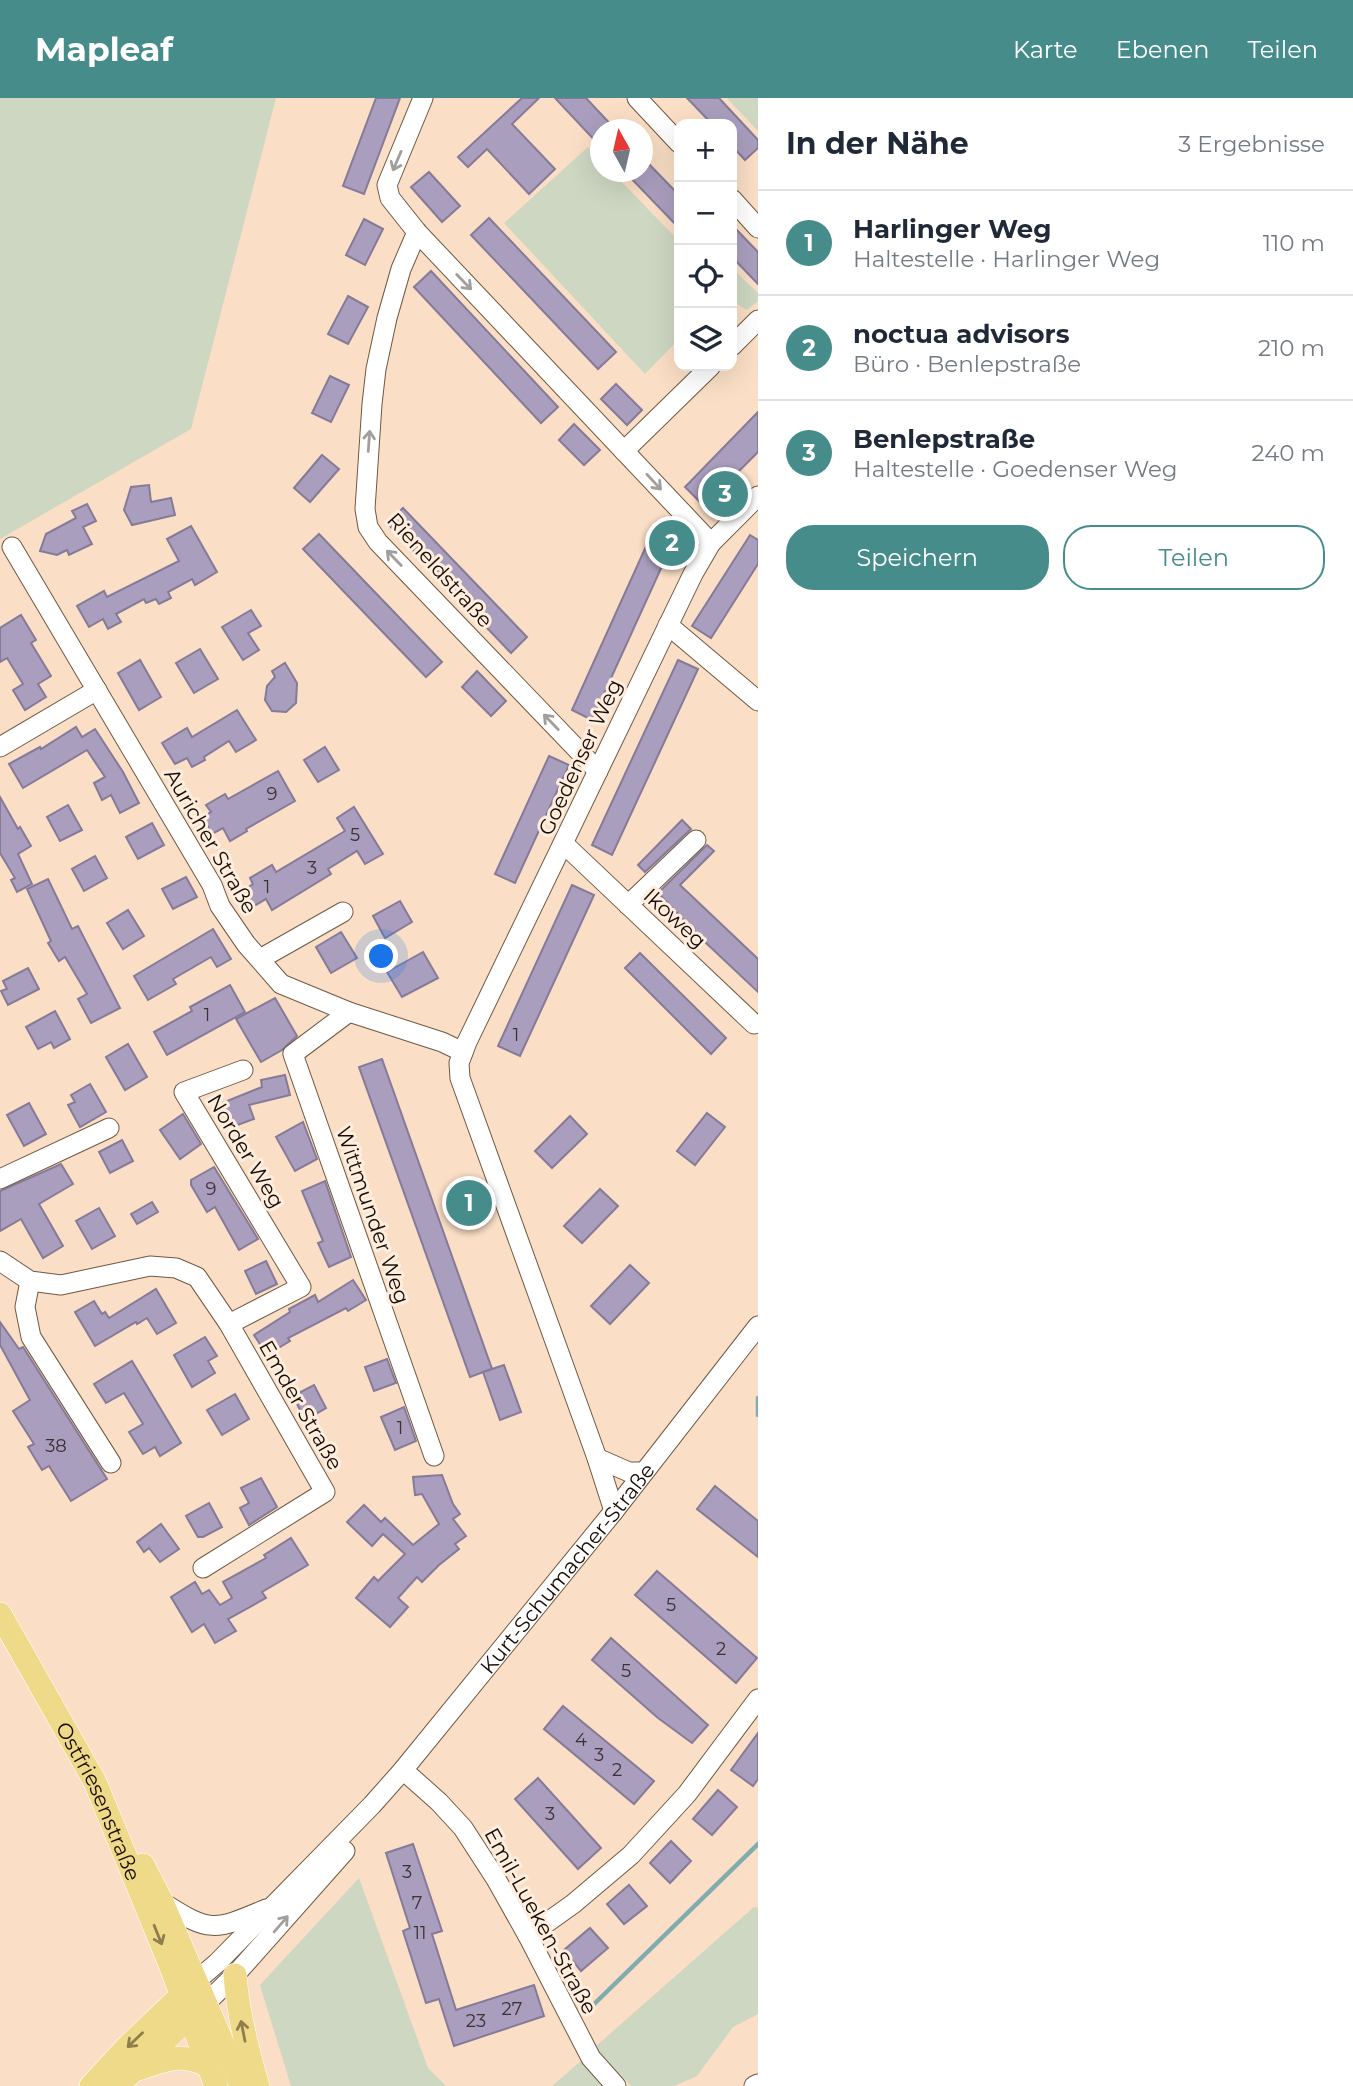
<!DOCTYPE html>
<html lang="de">
<meta charset="utf-8">
<style>
:root{--surface:#fff;--page:#f2f2f3;--text:#1f2937;--muted:#747a83;--line:#e0e1e3;--accent:#458c8b}
body{margin:0;font-family:Montserrat,sans-serif;background:var(--page);color:var(--text)}
.controls{position:absolute;right:21px;top:21px;display:grid;overflow:hidden;border-radius:14px;box-shadow:0 7px 28px #0002}
.controls button{width:63px;height:63px;display:grid;place-items:center;padding:0;border:0;border-bottom:2px solid var(--line);background:var(--surface);color:var(--text);font:35px sans-serif}
.compass{position:absolute;left:590px;top:21px;width:63px;height:63px;border-radius:50%;background:var(--surface);box-shadow:0 7px 28px #0002;rotate:352deg}
.you{position:absolute;left:382px;top:859px;width:24px;height:24px;margin:-18px;border:5px solid #fff;border-radius:50%;background:#1a73e8;box-shadow:0 0 0 10px #1a73e833}
.badge{display:grid;place-items:center;width:46px;height:46px;border-radius:50%;background:var(--accent);color:#fff;font-size:23px;font-weight:700}
.pin{position:absolute;translate:-50% -50%;border:4px solid #fff;box-shadow:0 2px 7px #0006}
.list{margin:0;padding:0;list-style:none}
h2{display:flex;justify-content:space-between;align-items:center;height:91px;margin:0;padding:0 28px;font-size:30px}
h2 small{font-size:23px;font-weight:400;color:var(--muted)}
.list li{display:grid;grid-template-columns:46px 1fr auto;gap:21px;align-items:center;box-sizing:border-box;height:105px;padding:0 28px;border-top:2px solid var(--line)}
.list b{display:block;font-size:26px;white-space:nowrap}
.list p{margin:0;font-size:23px;white-space:nowrap;color:var(--muted)}
.list em{font-size:23px;font-style:normal;color:var(--muted)}
.actions{display:flex;gap:14px;padding:21px 28px}
.actions a{flex:1;padding:16px 0;border:2px solid var(--accent);border-radius:28px;text-align:center;font-size:24px;color:var(--accent)}
.actions .main{background:var(--accent);color:#fff}
.icon{flex:none;width:38px;height:38px;fill:none;stroke:currentColor;stroke-width:2;stroke-linecap:round;stroke-linejoin:round}
.map{position:relative;flex:none;width:758px;height:1988px;overflow:hidden}
header{display:flex;align-items:center;gap:42px;box-sizing:border-box;height:98px;padding:0 35px;background:var(--accent);color:#fff}
header strong{font-size:33px}
nav{display:flex;gap:38px;margin-inline-start:auto;font-size:24px}
main{display:flex}
aside{flex:1;background:var(--surface)}
.map>svg:first-child{display:block}
</style>
<header>
<strong>Mapleaf</strong>
<nav><a>Karte</a><a>Ebenen</a><a>Teilen</a></nav>
</header>
<main>
<div class="map">
<svg width="758" height="1988" viewBox="0 0 758 1988">
<rect width="100%" height="100%" fill="#fadec5"/>
<g fill="#ced7c2">
<path d="M0,0H276L191,331L0,441Z"/>
<path d="M727,0H758V33Z"/>
<path d="M588,49L600,62V74H612L679,143V241L645,276L504,125Z"/>
<path d="M732,170L758,195V203L747,212L732,203Z"/>
<path d="M359,1780L428,1970L446,1988H291L260,1887Z"/>
<path d="M754,1809L758,1810V1916L733,1929L697,1978L674,1988H631L595,1949Z"/>
<path d="M582,1962L605,1988H552Z"/>
</g>
<g fill="none" stroke-linecap="round" stroke-linejoin="round">
<g stroke="#80abb1" stroke-width="4.5">
<path d="M758,1300V1317"/>
<path d="M587,1913L758,1746"/>
</g>
</g>
<g fill="#aa9ebe" stroke="#857a98" stroke-width="2">
<path d="M376,0H400L364,96L343,88Z"/>
<path d="M522,0H539L512,26L555,71L529,96L487,51L468,69L458,59Z"/>
<path d="M555,0H586L616,32H600V48Z"/>
<path d="M687,0H719L758,42V50L745,62L732,48V26H712Z"/>
<path d="M642,59L679,97V130L625,74H642Z"/>
<path d="M429,74L460,108L442,124L411,89Z"/>
<path d="M489,120L616,254L598,271L471,137Z"/>
<path d="M364,121L383,131L365,167L346,157Z"/>
<path d="M732,127L758,154V186L732,159Z"/>
<path d="M431,173L558,309L541,325L414,189Z"/>
<path d="M348,198L368,209L348,246L328,236Z"/>
<path d="M330,278L349,287L331,324L312,315Z"/>
<path d="M616,286L642,312L627,327L601,301Z"/>
<path d="M758,314V354L704,408L685,389Z"/>
<path d="M574,326L600,352L584,367L559,342Z"/>
<path d="M322,357L339,371L310,404L294,390Z"/>
<path d="M149,387L151,404L171,400L175,417L132,427L124,412L131,389Z"/>
<path d="M87,406L96,423L83,429L92,446L69,457L67,452L57,457L40,453L46,436L76,420L72,413Z"/>
<path d="M403,410L527,539L511,555L387,425Z"/>
<path d="M657,424L678,433L592,622L572,612Z"/>
<path d="M191,428L217,474L195,487L192,481L168,494L171,500L159,506L156,501L146,505L144,501L116,516L121,524L108,531L103,521L89,529L77,508L104,493L107,499L179,463L167,441Z"/>
<path d="M319,436L442,564L426,579L303,451Z"/>
<path d="M750,437L758,442V466L711,540L692,528Z"/>
<path d="M251,512L261,528L248,535L259,552L243,562L222,529Z"/>
<path d="M21,517L36,542L31,545L51,578L38,586L46,599L25,612L13,592L23,586L7,560L0,564V530Z"/>
<path d="M200,551L218,581L194,595L176,565Z"/>
<path d="M140,562L161,599L139,612L118,575Z"/>
<path d="M678,562L698,571L612,757L592,747Z"/>
<path d="M285,565L297,585L296,605L286,614L272,613L265,602L267,588L275,579L272,573Z"/>
<path d="M477,573L506,603L491,618L462,589Z"/>
<path d="M237,612L256,642L236,654L229,643L204,659L205,662L192,669L187,660L175,666L162,645L187,630L192,639Z"/>
<path d="M76,629L82,639L95,631L123,674L139,705L120,715L111,697L102,702L94,685L105,679L87,652L23,690L9,666L40,649L41,651Z"/>
<path d="M325,649L339,672L318,684L304,662Z"/>
<path d="M549,658L569,667L515,785L495,776Z"/>
<path d="M278,673L295,703L246,731L247,733L230,743L223,730L212,736L203,719L211,714L206,707L225,696L228,701Z"/>
<path d="M0,699L18,731L20,729L31,748L18,756L32,786L17,794L11,782L15,780L0,755Z"/>
<path d="M68,707L82,732L60,743L47,719Z"/>
<path d="M354,709L383,756L365,766L357,753L328,771L331,776L272,812L266,801L254,808L244,792L253,786L250,780L272,767L276,774L345,733L337,720Z"/>
<path d="M682,722L691,731L645,774L638,767Z"/>
<path d="M152,725L164,747L138,761L126,739Z"/>
<path d="M707,747L714,753L680,787L758,861V894L705,844L658,795Z"/>
<path d="M95,758L107,780L84,793L72,771Z"/>
<path d="M186,779L197,799L173,811L162,791Z"/>
<path d="M48,781L72,831L78,828L120,910L91,925L78,901L87,896L65,859L59,863L48,845L51,843L27,791Z"/>
<path d="M572,787L594,797L520,958L498,948Z"/>
<path d="M400,803L412,824L385,840L373,818Z"/>
<path d="M128,812L144,838L123,851L107,825Z"/>
<path d="M213,831L231,861L217,869L211,859L173,881L176,886L148,902L134,878Z"/>
<path d="M341,834L357,860L331,875L316,849Z"/>
<path d="M423,854L438,880L402,899L387,874Z"/>
<path d="M640,855L726,940L711,956L625,870Z"/>
<path d="M28,870L39,891L8,907L1,893L7,891L3,883Z"/>
<path d="M230,887L245,914L167,957L154,934L192,913L190,909Z"/>
<path d="M275,900L297,938L282,952L261,964L236,921Z"/>
<path d="M55,913L70,941L54,950L51,944L38,951L26,929Z"/>
<path d="M128,946L147,979L125,992L106,959Z"/>
<path d="M382,961L492,1271L470,1279L359,969Z"/>
<path d="M285,977L290,997L249,1007L254,1021L232,1029L222,1005L262,989L261,982Z"/>
<path d="M90,986L106,1014L80,1029L68,1007L75,1004L71,997Z"/>
<path d="M29,1005L46,1036L24,1048L7,1017Z"/>
<path d="M707,1015L725,1029L695,1067L677,1053Z"/>
<path d="M183,1016L201,1046L180,1061L160,1032Z"/>
<path d="M570,1018L587,1036L552,1070L535,1053Z"/>
<path d="M303,1024L317,1061L295,1073L276,1039Z"/>
<path d="M122,1042L133,1063L110,1075L99,1054Z"/>
<path d="M61,1066L73,1086L39,1106L63,1148L43,1160L21,1121L0,1133V1093Z"/>
<path d="M214,1069L258,1141L239,1152L215,1109L207,1114L191,1087V1082Z"/>
<path d="M325,1083L351,1159L329,1169L318,1145L323,1143L302,1093Z"/>
<path d="M600,1091L618,1108L582,1145L564,1128Z"/>
<path d="M152,1104L158,1114L137,1126L131,1116Z"/>
<path d="M99,1110L115,1138L92,1151L76,1123Z"/>
<path d="M266,1163L277,1186L256,1196L245,1173Z"/>
<path d="M630,1167L649,1185L610,1226L591,1208Z"/>
<path d="M353,1182L366,1202L348,1213L346,1210L288,1240L290,1243L267,1257L254,1237L290,1214L289,1211L315,1197L318,1204Z"/>
<path d="M156,1191L176,1225L157,1236L147,1220L137,1226L136,1224L95,1248L75,1214L94,1203L102,1216L105,1214L109,1220Z"/>
<path d="M0,1224L19,1251L23,1249L107,1381L71,1403L49,1368L42,1372L28,1349L34,1346L13,1313L30,1302L0,1247Z"/>
<path d="M205,1239L217,1258L208,1263L215,1275L192,1289L174,1257Z"/>
<path d="M387,1261L396,1285L374,1293L365,1269Z"/>
<path d="M132,1263L181,1345L160,1358L155,1349L143,1356L129,1334L143,1326L124,1295L106,1305L94,1286Z"/>
<path d="M504,1267L521,1314L500,1322L483,1274Z"/>
<path d="M314,1287L326,1310L305,1322L293,1298Z"/>
<path d="M235,1296L249,1321L222,1337L207,1312Z"/>
<path d="M404,1309L416,1343L395,1352L381,1319Z"/>
<path d="M442,1377L453,1406L460,1416L453,1421L466,1438L455,1446L459,1451L439,1467L422,1484L417,1479L398,1500L408,1509L390,1529L356,1500L374,1479L378,1483L405,1456L383,1436L372,1448L347,1424L364,1407L381,1424L385,1420L413,1447L439,1426L422,1396L415,1397L413,1379Z"/>
<path d="M261,1380L277,1409L249,1427L240,1410L249,1405L241,1390Z"/>
<path d="M715,1388L758,1423V1459L697,1411Z"/>
<path d="M209,1405L222,1429L203,1439H198L186,1418Z"/>
<path d="M161,1426L179,1451L160,1464L149,1450L144,1454L137,1444Z"/>
<path d="M291,1440L308,1467L262,1494L266,1500L228,1521L236,1533L215,1545L204,1526L192,1534L171,1499L195,1484L202,1496L209,1492L220,1507L232,1500L223,1484L266,1460L264,1457Z"/>
<path d="M657,1473L757,1560L736,1585L635,1497Z"/>
<path d="M611,1540L708,1627L692,1645L658,1620L592,1562Z"/>
<path d="M563,1608L654,1683L634,1706L544,1631Z"/>
<path d="M758,1635V1681L753,1688L731,1672Z"/>
<path d="M538,1680L601,1750L578,1771L515,1701Z"/>
<path d="M718,1692L737,1709L712,1737L693,1721Z"/>
<path d="M671,1743L691,1763L670,1785L650,1765Z"/>
<path d="M413,1746L442,1833L432,1836L456,1912L534,1887L544,1918L454,1948L439,1901L426,1905L403,1833L410,1830L386,1755Z"/>
<path d="M629,1787L647,1808L624,1826L607,1806Z"/>
<path d="M590,1830L608,1850L581,1873L564,1852Z"/>
</g>
<g fill="none" stroke-linecap="round" stroke-linejoin="round">
<g stroke="#705842" stroke-width="21">
<g id="minor">
<path d="M423,0L387,87L390,100L417,134L711,445"/>
<path d="M637,0L679,45"/>
<path d="M732,101L758,130"/>
<path d="M417,134L401,171L387,220L376,271L372,306L365,411L368,429L378,444L598,673"/>
<path d="M732,248L758,222"/>
<path d="M624,353L711,268"/>
<path d="M12,449L212,787L220,808L246,846L281,886L349,914L442,944L463,954"/>
<path d="M668,527L758,603"/>
<path d="M0,649L97,592"/>
<path d="M564,746L754,926"/>
<path d="M628,807L696,742"/>
<path d="M260,861L343,814"/>
<path d="M349,914L293,956L434,1358"/>
<path d="M0,1081L109,1030"/>
<path d="M0,1163L30,1183L61,1187L150,1168L176,1170L197,1179L229,1226L325,1394L203,1470"/>
<path d="M30,1183L25,1209L31,1239L111,1365"/>
<path d="M229,1226L301,1189L184,994L243,972"/>
<path d="M597,1360L629,1374H644"/>
<path d="M614,1413L597,1360L460,980L459,965L467,944L693,476L711,445L758,398"/>
<path d="M403,1672L439,1704L463,1730L496,1781L528,1838L591,1960L616,1988"/>
<path d="M162,1804C210,1835 214,1833 266,1811"/>
<path d="M528,1838L573,1806L631,1757L687,1696L758,1601"/>
<path id="s1" d="M196,1883L217,1865L372,1707L403,1672L614,1413L758,1228"/>
<path d="M206,1905L235,1877L345,1753"/>
<path d="M754,1988L758,1986"/>
</g>
</g>
<g stroke="#fff" stroke-width="24">
<g id="major">
<path id="s2" d="M0,1516L95,1684L169,1864L216,1988"/>
<path d="M143,1767L162,1804L241,1988"/>
<path d="M235,1877C238,1916 247,1951 258,1988"/>
<path d="M138,1971C167,1962 178,1954 207,1967"/>
<path d="M91,1988L127,1949L190,1889"/>
<path d="M117,1988L198,1911"/>
</g>
</g>
<use href="#minor" stroke="#fff" stroke-width="19"/>
<use href="#major" stroke="#efda89" stroke-width="23"/>
</g>
<defs><path id="oneway-shaft" d="M-6 0H5M1.5-3L5.5 0L1.5 3" fill="none" stroke-width="1.6" stroke-linecap="round" stroke-linejoin="round" transform="scale(1.75)"/></defs>
<g stroke="#a29e9b">
<use href="#oneway-shaft" transform="translate(397 63) rotate(113)"/>
<use href="#oneway-shaft" transform="translate(464 184) rotate(46)"/>
<use href="#oneway-shaft" transform="translate(369 343) rotate(-86)"/>
<use href="#oneway-shaft" transform="translate(654 384) rotate(47)"/>
<use href="#oneway-shaft" transform="translate(394 460) rotate(-134)"/>
<use href="#oneway-shaft" transform="translate(551 624) rotate(-134)"/>
<use href="#oneway-shaft" transform="translate(281 1826) rotate(-49)"/>
</g>
<g stroke="#8e7e4e">
<use href="#oneway-shaft" transform="translate(158 1837) rotate(68)"/>
<use href="#oneway-shaft" transform="translate(243 1933) rotate(-101)"/>
<use href="#oneway-shaft" transform="translate(135 1942) rotate(136)"/>
</g>
<g text-anchor="middle" dominant-baseline="central" stroke-width="6" stroke-linejoin="round" paint-order="stroke">
<g font-size="18" fill="#3c3134">
<text x="272" y="696">9</text>
<text x="355" y="737">5</text>
<text x="312" y="770">3</text>
<text x="267" y="789">1</text>
<text x="207" y="917">1</text>
<text x="516" y="937">1</text>
<text x="211" y="1091">9</text>
<text x="400" y="1330">1</text>
<text x="56" y="1348">38</text>
<text x="671" y="1507">5</text>
<text x="721" y="1551">2</text>
<text x="626" y="1573">5</text>
<text x="581" y="1642">4</text>
<text x="599" y="1657">3</text>
<text x="617" y="1672">2</text>
<text x="550" y="1716">3</text>
<text x="407" y="1774">3</text>
<text x="417" y="1805">7</text>
<text x="420" y="1835">11</text>
<text x="512" y="1911">27</text>
<text x="476" y="1923">23</text>
</g>
<g font-size="21" fill="#170d06" stroke="#ffedde">
<text transform="translate(440 472) rotate(48)">Rieneldstraße</text>
<text transform="translate(580 659) rotate(-65)">Goedenser Weg</text>
<text transform="translate(211 743) rotate(60)">Auricher Straße</text>
<text transform="translate(675 820) rotate(43)">Ikoweg</text>
<text transform="translate(246 1053) rotate(59)">Norder Weg</text>
<text transform="translate(373 1117) rotate(71)">Wittmunder Weg</text>
<text transform="translate(301 1307) rotate(60)">Emder Straße</text>
<text stroke="none"><textPath href="#s1" startOffset="556">Kurt-Schumacher-Straße</textPath></text>
<text stroke="none"><textPath href="#s2" startOffset="212">Ostfriesenstraße</textPath></text>
<text transform="translate(541 1823) rotate(61)">Emil-Lueken-Straße</text>
</g>
</g>
</svg>
<div class="controls">
<button>+</button>
<button>−</button>
<button><svg class="icon" aria-label="locate" viewBox="0 0 24 24"><circle cx="12" cy="12" r="6"/><path d="M12 2v4M12 18v4M2 12h4M18 12h4"/></svg></button>
<button><svg class="icon" aria-label="layers" viewBox="0 0 24 24"><path d="M12 4l9 5-9 5-9-5zM3 14l9 5 9-5"/></svg></button>
</div>
<svg class="compass" viewBox="-18 -18 36 36"><path d="M0-13l5 13h-10z" fill="#e53935"/><path d="M0 13l5-13h-10z" fill="#747a83"/></svg>
<div class="you"></div>
<div class="pin badge" style="left:469px;top:1105px">1</div>
<div class="pin badge" style="left:672px;top:445px">2</div>
<div class="pin badge" style="left:725px;top:396px">3</div>
</div>
<aside>
<h2>In der Nähe<small>3 Ergebnisse</small></h2>
<ul class="list">
<li><span class="badge">1</span><div><b>Harlinger Weg</b><p>Haltestelle · Harlinger Weg</p></div><em>110 m</em></li>
<li><span class="badge">2</span><div><b>noctua advisors</b><p>Büro · Benlepstraße</p></div><em>210 m</em></li>
<li><span class="badge">3</span><div><b>Benlepstraße</b><p>Haltestelle · Goedenser Weg</p></div><em>240 m</em></li>
</ul>
<div class="actions"><a class="main">Speichern</a><a>Teilen</a></div>
</aside>
</main>
